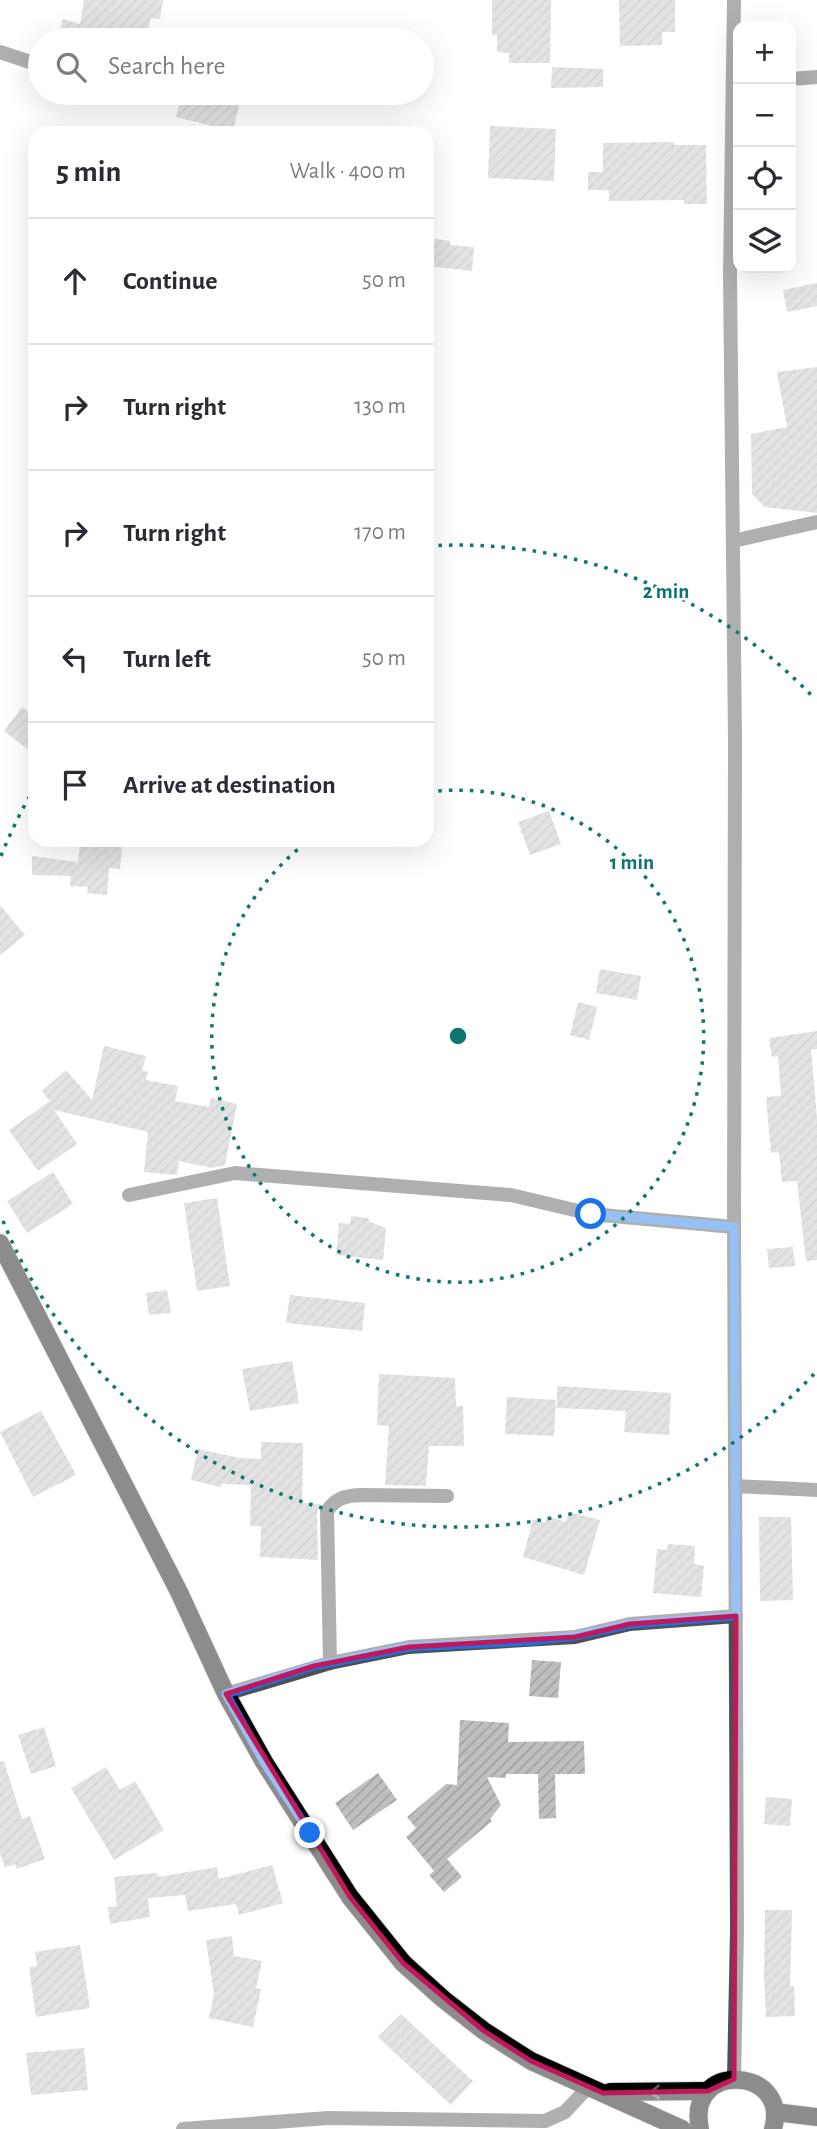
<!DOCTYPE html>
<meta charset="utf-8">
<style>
:root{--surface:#fff;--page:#f2f2f3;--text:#2b2b33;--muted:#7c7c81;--line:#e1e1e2}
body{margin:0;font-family:"Alegreya Sans",sans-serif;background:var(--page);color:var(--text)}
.controls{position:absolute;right:21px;top:21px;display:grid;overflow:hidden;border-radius:14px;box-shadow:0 7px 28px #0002}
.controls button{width:63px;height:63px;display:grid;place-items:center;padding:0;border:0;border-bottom:2px solid var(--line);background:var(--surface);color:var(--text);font:35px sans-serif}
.stop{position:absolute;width:21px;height:21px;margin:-16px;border:5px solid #1a73e8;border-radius:50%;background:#fff}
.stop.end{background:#1a73e8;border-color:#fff;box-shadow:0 2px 7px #0008}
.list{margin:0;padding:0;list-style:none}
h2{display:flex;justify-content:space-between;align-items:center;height:91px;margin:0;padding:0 28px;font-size:30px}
h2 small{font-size:23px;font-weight:400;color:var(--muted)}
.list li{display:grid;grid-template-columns:46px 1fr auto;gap:21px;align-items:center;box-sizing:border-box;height:126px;padding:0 28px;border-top:2px solid var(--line)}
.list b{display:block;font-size:26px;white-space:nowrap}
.list em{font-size:23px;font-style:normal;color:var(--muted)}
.icon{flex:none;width:38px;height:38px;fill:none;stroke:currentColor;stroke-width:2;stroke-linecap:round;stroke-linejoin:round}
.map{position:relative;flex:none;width:817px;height:2129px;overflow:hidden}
.search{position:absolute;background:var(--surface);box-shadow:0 7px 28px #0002;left:28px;top:28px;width:406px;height:77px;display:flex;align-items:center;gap:18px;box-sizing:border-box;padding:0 24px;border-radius:38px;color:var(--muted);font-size:26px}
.panel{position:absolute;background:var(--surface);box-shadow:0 7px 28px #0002;left:28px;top:126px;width:406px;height:721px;border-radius:21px}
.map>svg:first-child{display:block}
</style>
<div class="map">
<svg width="817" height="2129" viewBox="0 0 817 2129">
<defs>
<pattern id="building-hatch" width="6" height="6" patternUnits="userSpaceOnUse" patternTransform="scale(1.75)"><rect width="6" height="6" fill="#bfbfbf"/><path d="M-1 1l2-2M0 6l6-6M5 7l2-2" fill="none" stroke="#a2a2a2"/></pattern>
</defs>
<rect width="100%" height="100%" fill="#fff"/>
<g fill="url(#building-hatch)">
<path d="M84,0H163L160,19L151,18L145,40H57L63,19L80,24Z"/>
<path d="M492,0H551L550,63H509V53L497,52V35H492Z"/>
<path d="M619,0H675V32H662V45L620,46Z"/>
<path d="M552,67L603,69V87L551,88Z"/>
<path d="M182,93H242L233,131L176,117Z"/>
<path d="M490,126L556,129L554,181L488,178Z"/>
<path d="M674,142V145H706L707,204H684V200L609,201V190H588V172H603V143Z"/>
<path d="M430,238L450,241V245L474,247L472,271L427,266V242Z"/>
<path d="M817,283V306L787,312L783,290Z"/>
<path d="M817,367V513L765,507L752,494L751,434L787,427L777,372Z"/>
<path d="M22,707L35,717V755L4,731Z"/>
<path d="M549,811L561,844L530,855L518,822Z"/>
<path d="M91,840H111V845L122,846L120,869L109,868L107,895L87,893L88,887L70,886L71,876L32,875V856L78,862L80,843L91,844Z"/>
<path d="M0,905L25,935L0,955Z"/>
<path d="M600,969L641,976L637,1000L596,993Z"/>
<path d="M578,1002L597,1007L589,1040L570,1035Z"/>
<path d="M817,1031V1049L811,1050L817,1118V1260L806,1261L797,1181L782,1182L779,1152L771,1153L766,1097L781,1096L778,1056L772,1057L769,1038Z"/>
<path d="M104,1046L146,1056L142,1070L148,1072L146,1080L178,1086L175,1101L209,1107L211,1098L237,1104L225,1165L212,1168L179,1161L177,1175L144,1172L148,1132L54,1110L77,1144L38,1171L9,1130L50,1101L42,1091L66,1070L92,1100Z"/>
<path d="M53,1172L73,1204L27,1233L7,1201Z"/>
<path d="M217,1198L230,1286L197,1291L184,1203Z"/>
<path d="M351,1216L368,1218L370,1222L386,1228L383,1260L336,1255L339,1223L350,1224Z"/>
<path d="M793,1247L795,1266L769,1268L767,1249Z"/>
<path d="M167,1290L171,1313L149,1315L146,1293Z"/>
<path d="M290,1295L365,1303L362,1331L286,1323Z"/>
<path d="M292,1361L299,1403L250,1411L242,1369Z"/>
<path d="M379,1374L455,1378L456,1406H463L464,1446H429L426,1486L385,1485L389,1426L377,1425Z"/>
<path d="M557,1386L671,1393L669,1435L624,1432L626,1411L557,1408Z"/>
<path d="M507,1397L556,1400L554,1436L505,1434Z"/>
<path d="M41,1411L76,1475L33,1497L0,1432Z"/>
<path d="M261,1442L303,1443L302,1503L320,1504L317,1511L318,1560L260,1557L261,1526H250L251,1485L222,1484L221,1487L191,1480L198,1449L239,1458L261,1459Z"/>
<path d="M569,1512L600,1520L584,1575L523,1557L533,1519L545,1523L547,1516L566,1522Z"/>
<path d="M759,1517H791L793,1600L760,1601Z"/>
<path d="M668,1544L695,1546L694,1564L704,1566L701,1597L653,1593L657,1549L667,1550Z"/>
<path d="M532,1660L561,1662L558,1698L529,1696Z"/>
<path d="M460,1720L509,1723L508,1742L584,1741L585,1774H555L556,1818L539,1819L538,1774H506V1778L487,1777L501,1805L490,1819L492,1821L447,1859L462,1877L444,1892L429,1875L434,1871L406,1837L416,1828L407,1817L446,1784L457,1785Z"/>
<path d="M44,1727L56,1766L31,1774L18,1735Z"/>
<path d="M4,1761L22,1819L30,1816L45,1859L17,1869L15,1864L5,1868L0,1853V1762Z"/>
<path d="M106,1767L120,1790L135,1781L164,1830L114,1860L71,1788Z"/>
<path d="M378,1773L397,1800L353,1830L335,1803Z"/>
<path d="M766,1797L792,1799L790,1826L764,1824Z"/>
<path d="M272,1865L283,1903L239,1915L236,1904L188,1911L185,1895L148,1898L150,1917L110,1924L108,1907L117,1906L114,1877L157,1873L158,1877L217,1867L219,1879Z"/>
<path d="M765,1910H792L790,1986H794L795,2016L766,2017L764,1978Z"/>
<path d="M232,1936L234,1956L262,1961L256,1988L261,1989L253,2027L209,2018L214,1995L206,1940Z"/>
<path d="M80,1945L90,2008L36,2017L29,1967L37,1966L35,1952Z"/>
<path d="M401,2014L473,2081L451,2105L378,2037Z"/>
<path d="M84,2048L88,2090L31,2095L26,2053Z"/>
</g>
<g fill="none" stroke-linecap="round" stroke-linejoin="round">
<g stroke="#dbdbdb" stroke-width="20">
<g id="primary">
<path d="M0,1243L179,1592L226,1694L264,1762L350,1897L403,1963L443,1999L484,2031L531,2061L682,2129"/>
<path d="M610,2092L708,2091"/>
<path d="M775,2112L817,2117"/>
<path d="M700,2129C685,2060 791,2067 773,2129"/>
</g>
</g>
<g stroke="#4f4f4f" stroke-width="14">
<path d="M0,52L30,62"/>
<path d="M791,79L817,77"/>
<path d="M733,541L817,522"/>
<path d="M129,1195L235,1173L511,1195L591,1214L734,1227"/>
<path d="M735,1486L817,1490"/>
<path d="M330,1663L409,1647L575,1637L630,1624L736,1616"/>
<path d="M226,1694L330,1663L327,1511C336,1498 345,1496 360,1495L447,1496"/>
<path d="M734,2079L737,1930L734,1227L735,740L730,275L734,0"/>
<path d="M183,2129L328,2118L545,2121L565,2112L589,2086"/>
</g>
<use href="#primary" stroke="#000" stroke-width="18"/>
</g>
<defs><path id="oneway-chevron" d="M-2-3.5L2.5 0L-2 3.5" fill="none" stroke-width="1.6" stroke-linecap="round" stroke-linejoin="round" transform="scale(1.75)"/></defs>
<use stroke="#595959" href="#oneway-chevron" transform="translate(655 2092) rotate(179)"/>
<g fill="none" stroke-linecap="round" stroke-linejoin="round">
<path stroke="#1a73e8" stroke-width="9" d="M310,1833L264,1762L226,1694L314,1666L409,1647L530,1641L575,1636L631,1624L736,1616L734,1227L591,1214"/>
</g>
<path d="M0 0H817V2129H0ZM736,1616L734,2079L708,2091L603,2093L531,2061L484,2031L403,1963L350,1897L226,1694L314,1666L409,1647L575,1637L630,1624Z" fill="#fff" fill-opacity=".55" fill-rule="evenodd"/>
<path fill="none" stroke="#c2185b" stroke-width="5" stroke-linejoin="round" d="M736,1616L734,2079L708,2091L603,2093L531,2061L484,2031L403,1963L350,1897L226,1694L314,1666L409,1647L575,1637L630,1624Z"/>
<g fill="none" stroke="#0f766e" stroke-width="3.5" stroke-dasharray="3.5 7">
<path d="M428 792A246 246 0 1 1 308 841"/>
<path d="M814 1374A491 491 0 0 1 1 1216M1 856A491 491 0 0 1 35 787M428 546A491 491 0 0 1 814 698"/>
</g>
<circle cx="458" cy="1036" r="10" fill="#0f766e" stroke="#fff" stroke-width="3.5"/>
<g font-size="21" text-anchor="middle" font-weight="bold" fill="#0f766e" stroke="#fff" stroke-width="5" stroke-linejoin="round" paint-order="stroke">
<text x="666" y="598">2 min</text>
<text x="632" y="869">1 min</text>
</g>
</svg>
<div class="controls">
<button>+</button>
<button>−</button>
<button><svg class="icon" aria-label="locate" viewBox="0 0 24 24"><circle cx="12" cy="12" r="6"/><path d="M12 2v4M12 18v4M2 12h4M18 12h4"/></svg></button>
<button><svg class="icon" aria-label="layers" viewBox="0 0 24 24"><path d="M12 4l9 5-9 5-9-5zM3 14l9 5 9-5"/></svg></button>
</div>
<div class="stop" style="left:591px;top:1214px"></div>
<div class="stop end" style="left:310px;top:1833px"></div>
<div class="search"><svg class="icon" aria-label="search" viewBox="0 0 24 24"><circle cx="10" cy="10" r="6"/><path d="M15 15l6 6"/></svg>Search here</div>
<section class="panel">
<h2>5 min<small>Walk · 400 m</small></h2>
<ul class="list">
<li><svg class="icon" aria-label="ahead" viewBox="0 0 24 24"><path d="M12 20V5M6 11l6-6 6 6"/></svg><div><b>Continue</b></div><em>50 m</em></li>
<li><svg class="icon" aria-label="right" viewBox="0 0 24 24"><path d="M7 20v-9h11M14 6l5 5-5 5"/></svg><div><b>Turn right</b></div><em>130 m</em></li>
<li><svg class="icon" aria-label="right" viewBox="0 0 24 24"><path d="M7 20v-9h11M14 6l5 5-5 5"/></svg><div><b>Turn right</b></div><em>170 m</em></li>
<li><svg class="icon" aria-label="left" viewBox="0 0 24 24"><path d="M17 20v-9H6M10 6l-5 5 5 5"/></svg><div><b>Turn left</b></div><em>50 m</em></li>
<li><svg class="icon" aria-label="arrive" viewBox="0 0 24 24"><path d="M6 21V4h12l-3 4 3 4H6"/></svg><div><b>Arrive at destination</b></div></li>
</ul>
</section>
</div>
